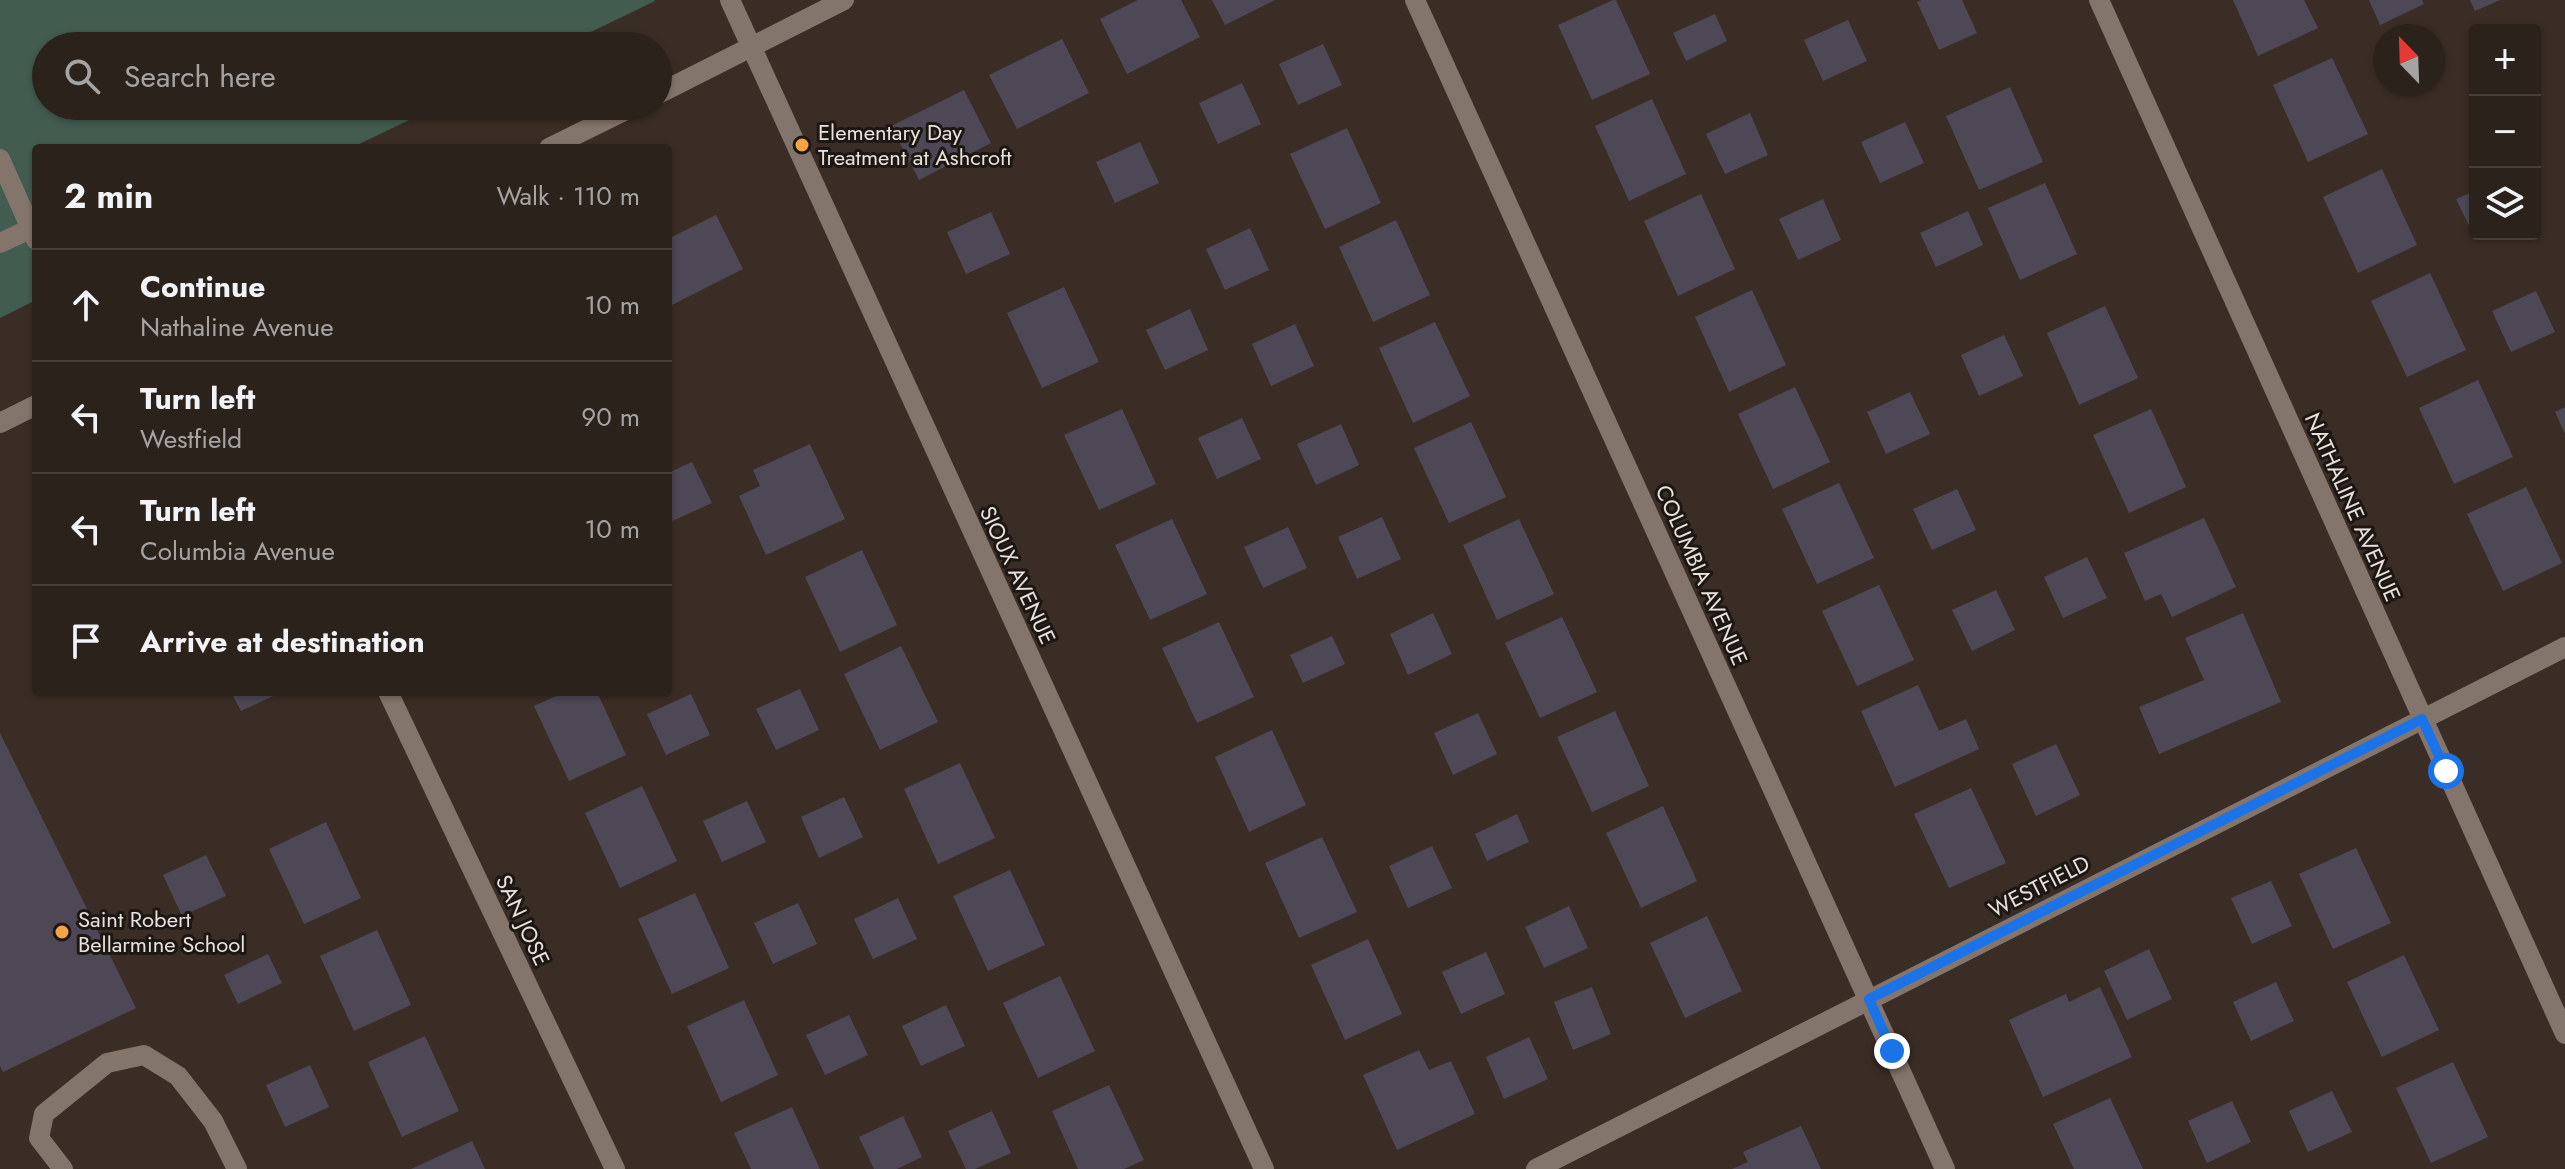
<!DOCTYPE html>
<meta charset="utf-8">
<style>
:root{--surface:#2c221c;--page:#342a25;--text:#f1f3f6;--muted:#a6a4a3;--line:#483f3b}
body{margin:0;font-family:Jost,sans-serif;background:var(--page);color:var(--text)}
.controls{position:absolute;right:24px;top:24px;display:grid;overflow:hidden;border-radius:8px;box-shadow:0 2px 6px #0004}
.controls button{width:72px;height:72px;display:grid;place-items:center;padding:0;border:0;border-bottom:2px solid var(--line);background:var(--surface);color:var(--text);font:40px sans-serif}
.compass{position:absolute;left:2373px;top:24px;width:72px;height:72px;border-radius:50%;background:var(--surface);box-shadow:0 2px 6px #0004;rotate:337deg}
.stop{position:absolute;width:24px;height:24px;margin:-18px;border:6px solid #1a73e8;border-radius:50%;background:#fff}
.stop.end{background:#1a73e8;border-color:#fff;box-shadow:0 2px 8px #0008}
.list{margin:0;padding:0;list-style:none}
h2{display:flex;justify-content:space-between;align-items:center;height:104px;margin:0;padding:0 32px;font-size:34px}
h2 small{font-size:26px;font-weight:400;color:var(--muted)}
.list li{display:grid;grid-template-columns:52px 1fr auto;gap:24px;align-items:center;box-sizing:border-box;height:112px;padding:0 32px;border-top:2px solid var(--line)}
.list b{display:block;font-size:30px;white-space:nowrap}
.list p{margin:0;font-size:26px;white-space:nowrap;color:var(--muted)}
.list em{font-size:26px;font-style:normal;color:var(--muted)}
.icon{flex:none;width:44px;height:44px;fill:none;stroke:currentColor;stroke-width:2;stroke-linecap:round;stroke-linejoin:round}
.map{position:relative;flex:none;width:2565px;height:1169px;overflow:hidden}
.search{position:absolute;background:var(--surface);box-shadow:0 2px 6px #0004;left:32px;top:32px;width:640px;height:88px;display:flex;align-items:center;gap:20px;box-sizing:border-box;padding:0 28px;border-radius:44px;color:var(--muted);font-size:30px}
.panel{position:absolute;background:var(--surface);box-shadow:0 2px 6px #0004;left:32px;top:144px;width:640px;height:552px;border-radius:8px}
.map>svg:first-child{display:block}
</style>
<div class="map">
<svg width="2565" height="1169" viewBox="0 0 2565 1169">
<rect width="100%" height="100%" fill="#3a2d25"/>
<path fill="#435c50" d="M0,0H654L655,1L562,46H46V106H438L351,148H36V300L0,318Z"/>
<g fill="#4e4856">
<path d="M1138,0H1181L1200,37L1127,74L1100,19Z"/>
<path d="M1212,0H1275L1225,25Z"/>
<path d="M1613,0H1616L1650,74L1592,100L1558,25Z"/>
<path d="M1922,0H1962L1977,33L1939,50L1917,2Z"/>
<path d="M2233,0H2304L2318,28L2258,56Z"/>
<path d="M2369,0H2422L2424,4L2380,25Z"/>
<path d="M2470,0H2500L2475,11Z"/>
<path d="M1715,14L1727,41L1686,61L1673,33Z"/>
<path d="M1848,20L1867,61L1823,81L1804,40Z"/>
<path d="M1062,39L1089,93L1017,129L989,75Z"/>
<path d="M1323,44L1342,85L1298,105L1279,64Z"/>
<path d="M2332,58L2368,134L2308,162L2273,85Z"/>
<path d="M1242,83L1261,124L1218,144L1199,103Z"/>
<path d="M2010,87L2043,162L1979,190L1946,116Z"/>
<path d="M964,90L991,143L919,180L891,126Z"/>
<path d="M1652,99L1686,174L1629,201L1595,126Z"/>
<path d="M1750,113L1768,155L1725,174L1706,134Z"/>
<path d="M1905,122L1924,163L1880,183L1861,142Z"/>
<path d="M1347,128L1381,203L1325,229L1290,154Z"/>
<path d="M1140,142L1159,183L1115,203L1096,162Z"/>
<path d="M2382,169L2417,245L2358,273L2323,197Z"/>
<path d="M2045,183L2077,254L2020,280L1988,208Z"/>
<path d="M2475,191V234H2489L2476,240L2456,199Z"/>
<path d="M1701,194L1735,269L1678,296L1644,221Z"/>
<path d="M1823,199L1841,240L1798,260L1779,219Z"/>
<path d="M1968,211L1983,245L1936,267L1920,233Z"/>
<path d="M991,212L1010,254L966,274L947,232Z"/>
<path d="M716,215L743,269L670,306L668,301V239Z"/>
<path d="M1396,220L1430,295L1373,322L1339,247Z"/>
<path d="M1250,228L1269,270L1225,290L1206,249Z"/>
<path d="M2430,273L2466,350L2407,377L2371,301Z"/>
<path d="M1064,287L1099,362L1042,388L1007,313Z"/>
<path d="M1752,290L1786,365L1729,392L1695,317Z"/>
<path d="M2536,291L2555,332L2511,352L2492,311Z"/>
<path d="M2105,306L2138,378L2079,405L2047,333Z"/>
<path d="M1190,309L1208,350L1165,370L1146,330Z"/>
<path d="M1435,322L1470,396L1413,423L1379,348Z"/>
<path d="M1295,324L1314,366L1271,386L1252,344Z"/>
<path d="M2004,335L2023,376L1979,396L1961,355Z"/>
<path d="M2478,380L2513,457L2454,484L2419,408Z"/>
<path d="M1795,387L1830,462L1773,489L1738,414Z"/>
<path d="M1910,392L1930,434L1886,454L1867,412Z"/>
<path d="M2565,407V434L2555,412Z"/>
<path d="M1122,409L1156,484L1099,510L1064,435Z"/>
<path d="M2151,409L2186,487L2129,513L2093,435Z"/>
<path d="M1242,418L1261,459L1217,479L1198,438Z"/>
<path d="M1471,422L1506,497L1449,523L1414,448Z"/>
<path d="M1341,424L1359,465L1316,485L1297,444Z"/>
<path d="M810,444L845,519L766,555L739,496L760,486L753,470Z"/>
<path d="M692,462L712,503L668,523V473Z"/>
<path d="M1839,483L1874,558L1817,584L1782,509Z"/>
<path d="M2526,487L2562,563L2503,591L2467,514Z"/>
<path d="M1957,489L1976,530L1932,550L1913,509Z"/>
<path d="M1382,517L1401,559L1357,579L1338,537Z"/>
<path d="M2204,518L2236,587L2172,617L2161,594L2145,601L2124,553Z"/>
<path d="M1172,519L1207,594L1150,620L1115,545Z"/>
<path d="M1519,519L1554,594L1497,620L1463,545Z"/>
<path d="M1288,527L1307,568L1263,588L1244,547Z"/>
<path d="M862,550L897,625L840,652L805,577Z"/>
<path d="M2087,557L2107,598L2063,618L2044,577Z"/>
<path d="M1879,585L1914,660L1857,686L1822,611Z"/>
<path d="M1996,590L2015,630L1972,651L1952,610Z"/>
<path d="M1433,613L1452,654L1408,675L1390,634Z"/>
<path d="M2243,613L2281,702L2159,754L2139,707L2204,680L2185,638Z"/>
<path d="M1562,617L1597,692L1540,718L1505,643Z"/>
<path d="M1219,622L1254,697L1197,723L1162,648Z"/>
<path d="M1332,636L1345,664L1303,683L1290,655Z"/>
<path d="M901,646L938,722L880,750L844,674Z"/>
<path d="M1918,685L1939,731L1966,719L1979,749L1895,787L1861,711Z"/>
<path d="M800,689L819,730L776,750L756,709Z"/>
<path d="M231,692H282L241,711Z"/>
<path d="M565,692H597L626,755L569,781L534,706Z"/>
<path d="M691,694L710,735L666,755L647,714Z"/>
<path d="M1615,711L1649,786L1592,812L1557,737Z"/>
<path d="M1478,713L1497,754L1453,775L1434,733Z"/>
<path d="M1272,730L1306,805L1249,832L1215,757Z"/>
<path d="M0,733L136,1008L3,1072L0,1066Z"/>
<path d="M2056,744L2080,795L2036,816L2012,764Z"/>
<path d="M960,763L995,838L938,864L904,789Z"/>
<path d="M642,786L677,861L620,888L585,813Z"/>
<path d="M1971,788L2006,863L1949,888L1914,814Z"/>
<path d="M844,797L863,837L819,858L801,817Z"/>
<path d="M747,801L766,842L722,862L703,821Z"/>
<path d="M1663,806L1697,881L1641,908L1606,833Z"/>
<path d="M1517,814L1529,842L1487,861L1475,834Z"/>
<path d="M326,822L361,898L304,924L269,849Z"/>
<path d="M1322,837L1357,912L1299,938L1265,863Z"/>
<path d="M1432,846L1452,888L1408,908L1389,866Z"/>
<path d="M2356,848L2391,923L2333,949L2299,874Z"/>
<path d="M206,855L226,896L182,916L163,875Z"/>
<path d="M1010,870L1045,945L988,971L953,896Z"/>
<path d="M2271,881L2292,926L2252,944L2231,898Z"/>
<path d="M695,893L729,968L672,994L638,919Z"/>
<path d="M898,898L917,939L873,959L854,919Z"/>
<path d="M798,903L817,944L773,964L754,923Z"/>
<path d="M1569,906L1588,948L1544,968L1525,927Z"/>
<path d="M1707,916L1742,991L1685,1018L1650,943Z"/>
<path d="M377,930L411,1005L354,1031L320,956Z"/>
<path d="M1368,939L1402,1014L1345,1040L1311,965Z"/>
<path d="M2149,949L2172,999L2127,1020L2104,971Z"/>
<path d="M1486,952L1505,994L1461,1014L1442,972Z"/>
<path d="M268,954L282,983L238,1004L224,975Z"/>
<path d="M2404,955L2439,1030L2382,1057L2347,982Z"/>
<path d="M1060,976L1095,1051L1038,1078L1003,1003Z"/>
<path d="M2276,982L2294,1021L2251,1041L2233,1002Z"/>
<path d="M1592,987L1611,1034L1573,1050L1554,1002Z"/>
<path d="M2100,987L2132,1057L2043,1097L2009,1020L2066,994L2069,1002Z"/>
<path d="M744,1000L778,1075L721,1102L687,1026Z"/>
<path d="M946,1005L965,1046L921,1066L902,1026Z"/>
<path d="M849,1015L868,1055L825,1075L806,1035Z"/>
<path d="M425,1036L459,1111L402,1137L368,1062Z"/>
<path d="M1529,1037L1548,1079L1504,1099L1486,1057Z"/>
<path d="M1419,1050L1429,1070L1451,1061L1475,1114L1397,1150L1363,1075Z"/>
<path d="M2453,1062L2488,1137L2431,1163L2396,1088Z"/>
<path d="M310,1065L329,1107L285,1127L266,1085Z"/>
<path d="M1109,1085L1144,1160L1124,1169H1078L1052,1111Z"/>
<path d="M2332,1091L2352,1132L2308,1152L2289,1111Z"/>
<path d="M2110,1098L2143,1169H2074L2053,1124Z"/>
<path d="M2232,1101L2251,1142L2207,1163L2188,1121Z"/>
<path d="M792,1107L820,1169H751L734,1133Z"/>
<path d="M992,1111L1011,1153L975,1169H966L948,1131Z"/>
<path d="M903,1116L922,1157L897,1169H874L859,1137Z"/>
<path d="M1801,1126L1821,1169H1732L1748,1162L1743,1152Z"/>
<path d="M472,1141L485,1169H411Z"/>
</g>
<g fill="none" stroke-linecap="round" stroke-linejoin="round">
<g stroke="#84756c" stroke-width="20">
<path d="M0,159L36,240"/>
<path d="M0,243L30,229"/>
<path d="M63,1169L39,1138L44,1114L107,1063L144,1055L178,1076L213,1121L237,1169"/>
</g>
<g stroke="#84756c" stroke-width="20">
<path d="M730,0L1264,1169"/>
<path d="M1415,0L1945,1169"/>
<path d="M2099,0L2565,1034"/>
<path d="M388,692L615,1169"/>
<path d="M1536,1169L2565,647"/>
</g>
<g stroke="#84756c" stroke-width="20">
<path d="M658,94L844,0"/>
<path d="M549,148L634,106"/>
<path d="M0,423L36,405"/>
</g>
</g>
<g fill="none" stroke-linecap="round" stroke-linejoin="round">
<path stroke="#1a73e8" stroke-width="10" d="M1892,1051L1869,999L2379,741L2422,719L2446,771"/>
</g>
<g fill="#f5a345" stroke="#1d1713" stroke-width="3">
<circle cx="802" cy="145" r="8"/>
<circle cx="62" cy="932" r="8"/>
</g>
<g text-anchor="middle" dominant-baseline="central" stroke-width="6" stroke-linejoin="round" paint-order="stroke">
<g font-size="22" fill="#eae1dc" stroke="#1d1713" text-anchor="start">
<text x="818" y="132">Elementary Day<tspan x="818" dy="25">Treatment at Ashcroft</tspan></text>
<text x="78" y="919">Saint Robert<tspan x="78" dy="25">Bellarmine School</tspan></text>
</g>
<g font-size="22" fill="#eae1dc" stroke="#1d1713">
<text transform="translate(2353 507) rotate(66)">NATHALINE AVENUE</text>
<text transform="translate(1018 575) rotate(65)">SIOUX AVENUE</text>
<text transform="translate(1702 575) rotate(66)">COLUMBIA AVENUE</text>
<text transform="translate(2039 886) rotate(-27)">WESTFIELD</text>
<text transform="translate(523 920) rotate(65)">SAN JOSE</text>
</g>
</g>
</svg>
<div class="controls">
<button>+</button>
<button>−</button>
<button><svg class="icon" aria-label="layers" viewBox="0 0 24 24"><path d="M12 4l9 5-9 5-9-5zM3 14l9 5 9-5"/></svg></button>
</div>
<svg class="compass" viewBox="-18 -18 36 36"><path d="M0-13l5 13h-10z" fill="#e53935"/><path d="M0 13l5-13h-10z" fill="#a6a4a3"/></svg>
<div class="stop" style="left:2446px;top:771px"></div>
<div class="stop end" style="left:1892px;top:1051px"></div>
<div class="search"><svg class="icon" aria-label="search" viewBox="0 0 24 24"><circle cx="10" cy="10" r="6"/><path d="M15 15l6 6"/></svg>Search here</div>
<section class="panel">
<h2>2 min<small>Walk · 110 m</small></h2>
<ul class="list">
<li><svg class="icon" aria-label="ahead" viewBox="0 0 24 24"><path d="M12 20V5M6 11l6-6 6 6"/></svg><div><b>Continue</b><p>Nathaline Avenue</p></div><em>10 m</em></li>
<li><svg class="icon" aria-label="left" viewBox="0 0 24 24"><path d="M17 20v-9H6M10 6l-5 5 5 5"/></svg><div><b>Turn left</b><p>Westfield</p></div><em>90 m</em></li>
<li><svg class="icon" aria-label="left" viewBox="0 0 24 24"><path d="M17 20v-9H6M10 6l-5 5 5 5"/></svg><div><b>Turn left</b><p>Columbia Avenue</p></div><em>10 m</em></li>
<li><svg class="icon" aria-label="arrive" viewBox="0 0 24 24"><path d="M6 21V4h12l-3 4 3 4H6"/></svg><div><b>Arrive at destination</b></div></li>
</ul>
</section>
</div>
